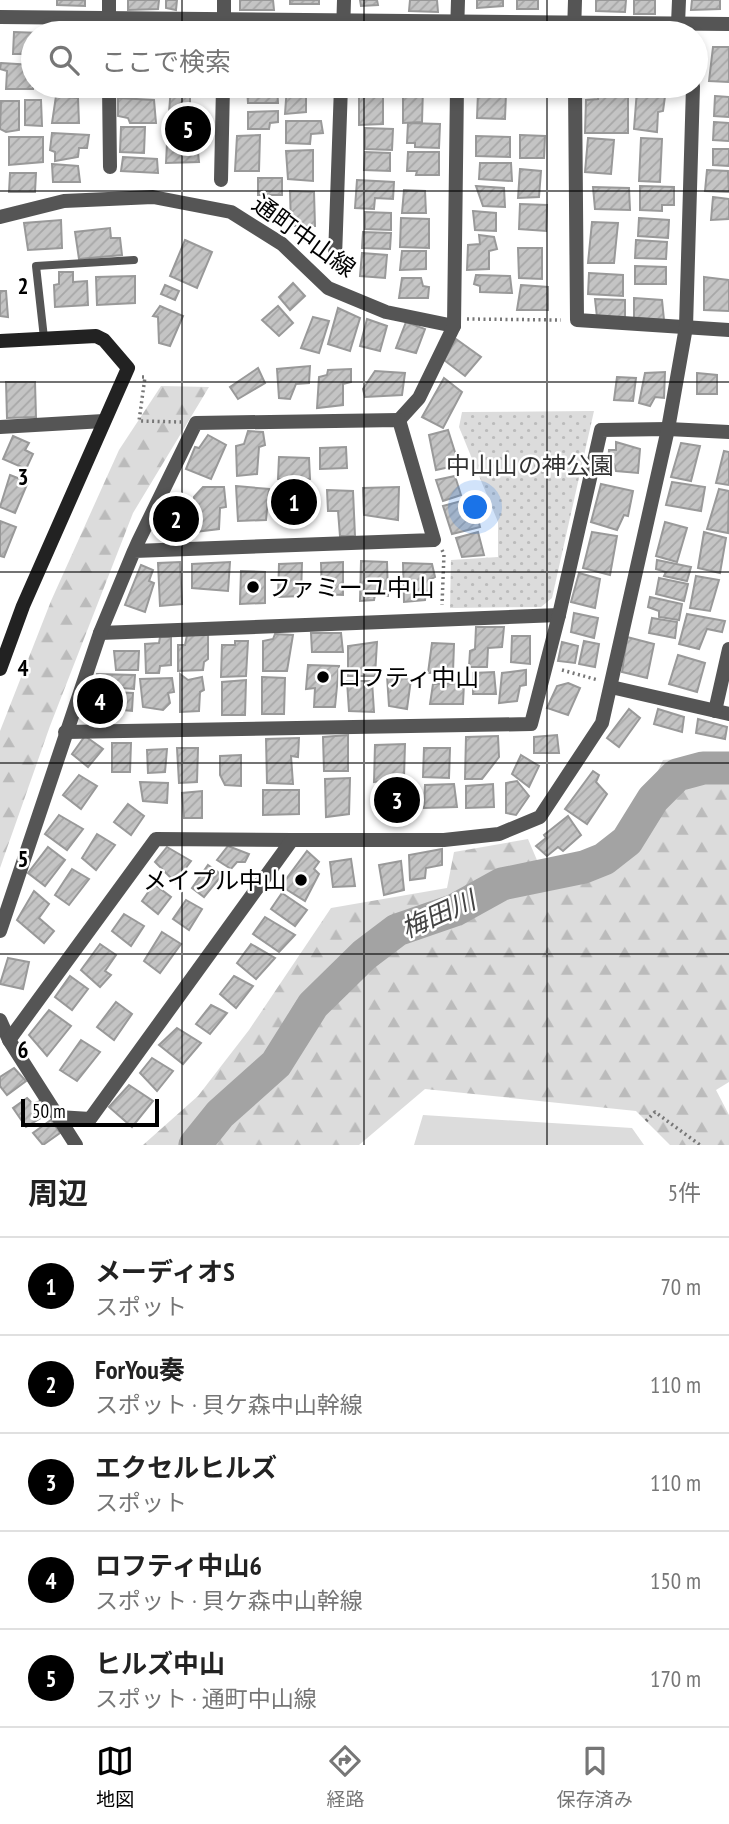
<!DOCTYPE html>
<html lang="ja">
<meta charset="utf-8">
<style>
:root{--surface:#fff;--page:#f2f2f2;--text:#222;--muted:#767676;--line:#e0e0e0;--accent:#000}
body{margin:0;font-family:"PT Sans Narrow","Noto Sans JP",sans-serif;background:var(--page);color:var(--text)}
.scale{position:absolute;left:21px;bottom:18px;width:138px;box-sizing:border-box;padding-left:7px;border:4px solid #000;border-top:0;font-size:19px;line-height:24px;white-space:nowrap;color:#000;-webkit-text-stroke:5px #fff;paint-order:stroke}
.you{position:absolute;left:476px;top:508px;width:24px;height:24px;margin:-18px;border:5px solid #fff;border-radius:50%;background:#1a73e8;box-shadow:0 0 0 10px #1a73e833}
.badge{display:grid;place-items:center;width:46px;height:46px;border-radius:50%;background:var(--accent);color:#fff;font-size:23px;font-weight:700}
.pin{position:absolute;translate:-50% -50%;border:4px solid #fff;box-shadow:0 2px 7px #0006}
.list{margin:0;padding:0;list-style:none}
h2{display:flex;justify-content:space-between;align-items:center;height:91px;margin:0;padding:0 28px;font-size:30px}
h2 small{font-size:23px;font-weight:400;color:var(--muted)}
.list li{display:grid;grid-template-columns:46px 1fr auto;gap:21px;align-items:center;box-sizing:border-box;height:98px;padding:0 28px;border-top:2px solid var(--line)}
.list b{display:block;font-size:26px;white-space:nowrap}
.list p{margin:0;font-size:23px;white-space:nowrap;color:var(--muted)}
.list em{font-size:23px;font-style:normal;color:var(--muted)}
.icon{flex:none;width:38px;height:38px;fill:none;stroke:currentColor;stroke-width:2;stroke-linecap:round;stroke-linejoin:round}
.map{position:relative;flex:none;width:729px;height:1145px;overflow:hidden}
.search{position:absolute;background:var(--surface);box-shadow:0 4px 10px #0003;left:21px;right:21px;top:21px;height:77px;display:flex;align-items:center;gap:18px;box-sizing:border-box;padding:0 24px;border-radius:38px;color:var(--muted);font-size:26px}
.sheet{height:581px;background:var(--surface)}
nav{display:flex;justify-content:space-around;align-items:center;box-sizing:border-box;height:98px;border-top:2px solid var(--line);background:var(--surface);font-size:19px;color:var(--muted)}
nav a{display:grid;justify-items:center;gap:4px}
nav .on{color:var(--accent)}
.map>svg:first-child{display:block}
</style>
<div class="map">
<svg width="729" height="1145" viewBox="0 0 729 1145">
<defs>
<pattern id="forest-firs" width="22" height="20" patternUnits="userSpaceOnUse" patternTransform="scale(1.75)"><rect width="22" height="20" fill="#dcdcdc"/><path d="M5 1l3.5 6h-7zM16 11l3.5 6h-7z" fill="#bbb"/></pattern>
<pattern id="park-dots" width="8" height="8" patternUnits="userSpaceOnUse" patternTransform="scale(1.75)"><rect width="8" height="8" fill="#dcdcdc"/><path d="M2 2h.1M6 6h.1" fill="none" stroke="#bbb" stroke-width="1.8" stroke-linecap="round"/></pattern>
<pattern id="building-hatch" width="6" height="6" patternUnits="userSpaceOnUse" patternTransform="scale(1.75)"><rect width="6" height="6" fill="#c4c4c4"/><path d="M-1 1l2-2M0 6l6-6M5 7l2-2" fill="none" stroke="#a7a7a7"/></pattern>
</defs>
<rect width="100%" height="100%" fill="#fff"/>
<g fill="url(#forest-firs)">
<path d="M161,386L209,387L133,513L50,726L0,868V731L51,601L119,450Z"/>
<path d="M729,755V1082L716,1090L729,1115V1145H670L636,1111L425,1089L359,1145H143L198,1096L249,1030L331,908L447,888L454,852L528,839L545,879L612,868L663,760Z"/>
</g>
<path fill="url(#park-dots)" d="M594,411L552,598L541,607L450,608L451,560L498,557V522L459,427L462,412Z"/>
<path fill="#dcdcdc" d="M423,1115L632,1128L644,1145H414Z"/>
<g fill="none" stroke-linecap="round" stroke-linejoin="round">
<path stroke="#a3a3a3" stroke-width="33" d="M195,1145L220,1114L276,1064L313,1005L364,955L397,930L455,910L502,884L584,867L604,859L627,841L653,799L677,775L703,768H729"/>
</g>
<g fill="url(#building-hatch)" stroke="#999" stroke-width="2">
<path d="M57,0H85V6L57,5Z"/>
<path d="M128,0H159L158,9L128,10Z"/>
<path d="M166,0H177L176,10L166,8Z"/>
<path d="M240,0H273L274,10H240Z"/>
<rect x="290" y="0" width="29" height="4"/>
<path d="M360,0H377L378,5L361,6Z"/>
<path d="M410,0H437L438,12L409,11Z"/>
<path d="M477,0H503V6L477,8Z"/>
<rect x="517" y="0" width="21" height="9"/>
<path d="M596,0H626L625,12L596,11Z"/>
<rect x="634" y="0" width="21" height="14"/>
<path d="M692,0H720V9L691,10Z"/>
<path d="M14,32L42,33H33V54H13Z"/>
<path d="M713,47H729V82L709,81Z"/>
<path d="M1,63L33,65V89H6L7,71L0,69Z"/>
<path d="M51,86H75V92L51,89Z"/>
<path d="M117,86H138L137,94L117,92Z"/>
<path d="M171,86H190V114L169,113Z"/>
<path d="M277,86L278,103H248L247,88Z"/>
<path d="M287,86L306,87V112L285,114Z"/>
<path d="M359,88H383V124L359,125Z"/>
<path d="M403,88H423L422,122L403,123Z"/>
<path d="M599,88H628V133H585L586,100L598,99Z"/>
<path d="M666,89L663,111L658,112L657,132L634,129L637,90Z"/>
<path d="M478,92L506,93L505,119L477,118Z"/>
<path d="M56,96L78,98L79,123H52Z"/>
<path d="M715,96L729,97V117L714,116Z"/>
<path d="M118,98L154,100L156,123H130L128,118L118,116Z"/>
<path d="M25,100H41L42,126L25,125Z"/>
<path d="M1,101H19V130L6,132L0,129Z"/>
<path d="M278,111V122L270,123L269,129H248V112Z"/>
<path d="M168,118L209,120L207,138L168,137Z"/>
<path d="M286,121H321L323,133L311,134L310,144L286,143Z"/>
<path d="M714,122L729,123V141L713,140Z"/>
<path d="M408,123L440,124L439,148L415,147V143H407Z"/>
<path d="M121,127H145L144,153L120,152Z"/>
<path d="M365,128L393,129L392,150L365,149Z"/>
<path d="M52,133L89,135L87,148H79L78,157L55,161V152L50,150Z"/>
<path d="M260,135L259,171H235L237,136Z"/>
<path d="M520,135L545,136L544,158H520Z"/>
<path d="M476,136L510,137V157L476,156Z"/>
<path d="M9,137H43V162L9,165Z"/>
<path d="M588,138L614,140L611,174L585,172Z"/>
<path d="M641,138L662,139L660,182L639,181Z"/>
<path d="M197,142L199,162L166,163L167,143Z"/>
<path d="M713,149H729V166L713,165Z"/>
<path d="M313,150V181L288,179L286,151Z"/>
<path d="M365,152L390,153V171L364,170Z"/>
<path d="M408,152H439V175H416L417,171H407Z"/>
<path d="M123,157L157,159L158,173L121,171Z"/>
<path d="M480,163H511L512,181L479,179Z"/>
<path d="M52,164L78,166L80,182H53Z"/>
<path d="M520,169L541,171L539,197L518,198Z"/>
<path d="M707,170L728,171L729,192L705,191Z"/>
<path d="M10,173H36L35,192H9Z"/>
<rect x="258" y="178" width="24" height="17"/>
<path d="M357,180L394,182L393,199L375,198L374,209L355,208Z"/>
<path d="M476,186L504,188L505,207L483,206Z"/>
<path d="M640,186L674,187V205H662V211L640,210Z"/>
<path d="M593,187L629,188L630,210L595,209Z"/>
<path d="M404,190L425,191L426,213H402Z"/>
<path d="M290,191L314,192L315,226H291Z"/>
<path d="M713,197L729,199V219L711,220Z"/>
<path d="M520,204L547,205L546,231L519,229Z"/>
<path d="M473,211L496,213V231L475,230Z"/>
<path d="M365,212L391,213V230L365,229Z"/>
<path d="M401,218L429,219V248L400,247Z"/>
<path d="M639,218L669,220L668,238L638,236Z"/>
<path d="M61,220L62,248L28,250L24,223Z"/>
<path d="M592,222L618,223L614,263H588Z"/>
<path d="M110,228L111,238H120L122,255L79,259L75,232Z"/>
<path d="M363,232L391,233L390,249L362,248Z"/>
<path d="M479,235L494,237L497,249L489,251V269L467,270L468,245L480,244Z"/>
<path d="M185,240L212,252L197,288L170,276Z"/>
<path d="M636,240L667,242L666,259L635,258Z"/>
<path d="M518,248H542V279L519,278Z"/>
<path d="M402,251H426V269L400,270Z"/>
<path d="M362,253L387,255L385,278L360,276Z"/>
<path d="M635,266L666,267V284H635Z"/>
<path d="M59,272H73V282L87,281L88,305L55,307L54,285L59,284Z"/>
<path d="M589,273L623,275V296L588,294Z"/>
<path d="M476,275L510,276L512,293L480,292V286L474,284Z"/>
<path d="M135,276V303L97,305L96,277Z"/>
<path d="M704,277L729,280V311L704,310Z"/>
<path d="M402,278H421L423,286L429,287L428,298H399Z"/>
<path d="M293,283L305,296L290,310L279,297Z"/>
<path d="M165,285L179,291L175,300L161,294Z"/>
<path d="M521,285L548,287V310H517Z"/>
<path d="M0,291H6L8,317L0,316Z"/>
<path d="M634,298L662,300L664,320L634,318Z"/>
<path d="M595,299L625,300V317H597Z"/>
<path d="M160,306L183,316L170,346L159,343L158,317L153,316Z"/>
<path d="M278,306L293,323L279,336L262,320Z"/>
<path d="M338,308L360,318L350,351L328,344Z"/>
<path d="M313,317L329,321L319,353L301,348Z"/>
<path d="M367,319L387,326L380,351L360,346Z"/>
<path d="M406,322L425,329L416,353L396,348Z"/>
<path d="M456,339L481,357L465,376L444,360Z"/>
<path d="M310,366L309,383L296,384L290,399L279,398L277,369Z"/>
<path d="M258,368L265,383L238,399L230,387Z"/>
<path d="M351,369V382L343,384V405L317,408L319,377L327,375L328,370Z"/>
<path d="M375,371L405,373L402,395L365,397L363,389Z"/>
<path d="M665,372L664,398L655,397L650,406L639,403L645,373Z"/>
<path d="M697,373L717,375V394H697Z"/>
<path d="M617,377L636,378L633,401L614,400Z"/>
<path d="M444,378L462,392L443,428L422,417Z"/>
<path d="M6,382H35L36,417L7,418Z"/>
<path d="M448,430L459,465L436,470L429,435Z"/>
<path d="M248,431L263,432L265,445L259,447L257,474L237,476L236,446L244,444Z"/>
<path d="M208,435L226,445L211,479L186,469L195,447L199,448Z"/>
<path d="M13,436L29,443L25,450L33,454L26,469L3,459Z"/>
<path d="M616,442L640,449L638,473L616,471L614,464L608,463L609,450H616Z"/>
<path d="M681,443L700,446L691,481L671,477Z"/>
<path d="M346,447L347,468L320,469V448Z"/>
<path d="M724,451L729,452V485L716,483Z"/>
<path d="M279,457L309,458L310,479H278Z"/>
<path d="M10,475L28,482L15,513L0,507Z"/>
<path d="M455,476L461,495L443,501L436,480Z"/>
<path d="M672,482L705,487L701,511L666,505Z"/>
<path d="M601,484L633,491L628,516L624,515L617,530L591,522Z"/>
<path d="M236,486L269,489L266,520L238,521Z"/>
<path d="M282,486L307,487L306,517L281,519Z"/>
<path d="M203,487H224L226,507L220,508L219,529L194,532V497Z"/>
<path d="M399,487L398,520L364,515L363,488Z"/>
<path d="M719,489L729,491L728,533L707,529Z"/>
<path d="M327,490L353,491L355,536H340L338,511H328Z"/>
<path d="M465,500L468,521L478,519L480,527L452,534L443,506Z"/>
<path d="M169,501H184L186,538L166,537Z"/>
<path d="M0,521L16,527L4,557L0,556Z"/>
<path d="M665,522L687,528L677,562L656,556Z"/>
<path d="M478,532L484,555L462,557L456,538Z"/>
<path d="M592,532L617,536L610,575L583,568Z"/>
<path d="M704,532L726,538L720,573L698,568Z"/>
<path d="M657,560L691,567L687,581L664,576L666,572L656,569Z"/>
<path d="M361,561L387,562L388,596L375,595L374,600L360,601Z"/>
<path d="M180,562L182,604L160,606L158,563Z"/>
<path d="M230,562L228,591L192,588V564Z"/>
<path d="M343,562V595L322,594L321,563Z"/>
<path d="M302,563L301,596L278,597L279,564Z"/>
<path d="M403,563L432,564L435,577L431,579V593L426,592L425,600L404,602Z"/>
<path d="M141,565L153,570L149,581L154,583L145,612L125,605Z"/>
<path d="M241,571L265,572V603L240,604Z"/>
<path d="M579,573L600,579L595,608L571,602Z"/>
<path d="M696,576L719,580L710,611L690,608Z"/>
<path d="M659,578L688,584L684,601L656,594Z"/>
<path d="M650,597L682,604L679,620L659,617V611L648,607Z"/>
<path d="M574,613L598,618L594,638L571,632Z"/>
<path d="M687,614L725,621L722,632L707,629L699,649L679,644Z"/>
<path d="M652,618L677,622L675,638L649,633Z"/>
<path d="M476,627H504L502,647L488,648L487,667H469L470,651L475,649Z"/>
<path d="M311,633H341L343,652H312Z"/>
<path d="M275,634L293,635L287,671H263V641L273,639Z"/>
<path d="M187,635H208V659L204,662L203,670L178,671V645H185Z"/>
<path d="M512,636H530V664L511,662Z"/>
<path d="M160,637H171V665L160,666L159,673H146L145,644L159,643Z"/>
<path d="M627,637L654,644L647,678L622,672Z"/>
<path d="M235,641H248L246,676L221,677L222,645H235Z"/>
<path d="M584,641L599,644L595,667L579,664Z"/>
<path d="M377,642L375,676H348V646Z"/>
<path d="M562,642L578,646L575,663L558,661Z"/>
<path d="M432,643L454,644L453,672L428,673Z"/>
<path d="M114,651H139L138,670H116Z"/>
<path d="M678,655L705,663L697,692L669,684Z"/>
<path d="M308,665L339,666L335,707H314L315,688L306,689Z"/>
<path d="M526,670V685L520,686L517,701L499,703L502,673Z"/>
<path d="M494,672L496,694H473V673Z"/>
<path d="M97,674L135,675L134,689L95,686Z"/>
<path d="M180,674L188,680L202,677L204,690L200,692L199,711L180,712Z"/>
<path d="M387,676L411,679L407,709L389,706Z"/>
<path d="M262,677L285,678L284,714H262Z"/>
<path d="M172,678L174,692L168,693L170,703L163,710L143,707L140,679Z"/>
<path d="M246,680L245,715H222V682Z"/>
<path d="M347,681H372L374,712L349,711Z"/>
<path d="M464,683L463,704H430L433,684Z"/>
<path d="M568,683L580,688L568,715L547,708L557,686Z"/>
<path d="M109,691L111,711L90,712V692Z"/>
<path d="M113,692L133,693L132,711L113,709Z"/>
<path d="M629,709L640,718L619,747L607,738Z"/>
<path d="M658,709L684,717L682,732L654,724Z"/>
<path d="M698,719L727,727L725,739L696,733Z"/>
<path d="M348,735V771H324L323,737Z"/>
<path d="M557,735L559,753H534V737Z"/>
<path d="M85,736L103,749L88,767L72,754Z"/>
<path d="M498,736L499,757L482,779H465L466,737Z"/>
<path d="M299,738L298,757L291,756L293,784L267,783L266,739Z"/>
<path d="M112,743H131L130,772H112Z"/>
<path d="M405,744L404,777L374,782L375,745Z"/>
<path d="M177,748H198L197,782L179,783Z"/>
<path d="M424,748H450L449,778L423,777Z"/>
<path d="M167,749L165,772L148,773L147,750Z"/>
<path d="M241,755V786L225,785L220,775V756Z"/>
<path d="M521,755L539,766L529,787L512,774Z"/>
<path d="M593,771L599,775L596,782L607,794L587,824L565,809Z"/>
<path d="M79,775L97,786L81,809L63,795Z"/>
<path d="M350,778L349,814L326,817L325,779Z"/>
<path d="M517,781L529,796L516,815L506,813V783Z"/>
<path d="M140,782L168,783L167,803L143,801Z"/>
<path d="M454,784L457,807L424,808L425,785Z"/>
<path d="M493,784L494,807L466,808V786Z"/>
<path d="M415,786L416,810L379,811V790Z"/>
<path d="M263,790H299V814L263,815Z"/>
<path d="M202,791V818H184L182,793Z"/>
<path d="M128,804L144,816L131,835L114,822Z"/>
<path d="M59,815L83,829L67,850L45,834Z"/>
<path d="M568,816L581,835L563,851L558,847L547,856L536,846L546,838L544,835Z"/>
<path d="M97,834L115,845L96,870L82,858Z"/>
<path d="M228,846L249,854L245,862H237L231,869L217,860Z"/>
<path d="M48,847L65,860L45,886L28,873Z"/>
<path d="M167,847L191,861L175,882L155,862Z"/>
<path d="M442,849V865L426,868L425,878L410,880L409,855Z"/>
<path d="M307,851L319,862L314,869L319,874L305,901L281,886Z"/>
<path d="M351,859L355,886L333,887L330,862Z"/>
<path d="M401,861L404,890L384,895L379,865Z"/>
<path d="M208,865L222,875L204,897L192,888Z"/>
<path d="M72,869L89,879L69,905L55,895Z"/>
<path d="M154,884L171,897L158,914L142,901Z"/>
<path d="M34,891L49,904L39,918L54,931L44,943L17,920Z"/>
<path d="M282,893L307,910L295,926L271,909Z"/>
<path d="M186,900L202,909L189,930L173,919Z"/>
<path d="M124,914L144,926L131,946L112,931Z"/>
<path d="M265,917L295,935L279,952L253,934Z"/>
<path d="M162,932L181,944L160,973L144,961Z"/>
<path d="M100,944L116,955L105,971L111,975L100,987L81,970Z"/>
<path d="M251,944L275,958L256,979L237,963Z"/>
<path d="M8,958L29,962L23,989L0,984Z"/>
<path d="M70,976L88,989L72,1010L55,997Z"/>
<path d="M234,976L253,986L236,1008L220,994Z"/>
<path d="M116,1002L132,1014L114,1040L97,1027Z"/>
<path d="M211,1005L227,1013L210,1034L196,1024Z"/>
<path d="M49,1010L71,1026L47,1056L29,1035Z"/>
<path d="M177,1028L201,1043L183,1064L159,1045Z"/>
<path d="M81,1040L100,1052L77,1081L60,1070Z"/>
<path d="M152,1058L173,1071L157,1091L140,1073Z"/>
<path d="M14,1068L26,1081L7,1095L0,1086V1077Z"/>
<path d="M129,1085L153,1101L132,1127L109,1107Z"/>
<path d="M27,1098L33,1104L40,1101L49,1113L26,1127L13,1108Z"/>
<path d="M51,1120L60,1133L43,1145L33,1133Z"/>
</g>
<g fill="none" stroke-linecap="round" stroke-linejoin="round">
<g stroke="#777" stroke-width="3.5" stroke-dasharray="2 3.5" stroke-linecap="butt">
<path d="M467,319L561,320"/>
<path d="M142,377H145L139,421L181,422"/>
<path d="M442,550L444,554L442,605"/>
<path d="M562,670L598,680"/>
<path d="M646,1121L655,1112L700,1145"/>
</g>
<path stroke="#555" stroke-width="8" d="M44,338L36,266L134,260"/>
<g stroke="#555" stroke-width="14">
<path d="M109,0V33"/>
<path d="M0,17L729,24"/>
<path d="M678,24L679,0"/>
<path d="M224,33V0"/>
<path d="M343,33L344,0"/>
<path d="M457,33L458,0"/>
<path d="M574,33L575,0"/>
<path d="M109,86L110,167"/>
<path d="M575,86L577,320L729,330"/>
<path d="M221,180L223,86"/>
<path d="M0,217L64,201L153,197L231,212L282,244L328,288L386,312L454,326"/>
<path d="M335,257L341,86"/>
<path d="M399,420L419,398L454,326L457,86"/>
<path d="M0,427L104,421"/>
<path d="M100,633L559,615"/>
<path d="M611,687L729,714"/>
<path d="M715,711L729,649"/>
<path d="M65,732L531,724L559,615L601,430L668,429L729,432"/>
<path d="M0,931L100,633L134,551L138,542L196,423L399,420L434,540L134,551"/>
<path d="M0,1020L9,1040L76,1145"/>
<path d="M9,1040L156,839L292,840"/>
<path d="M58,1117L90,1119L292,840H444L499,834L540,817L602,723L668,429L686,327L693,86"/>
</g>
<path stroke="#222" stroke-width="14" d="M0,341L96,336L104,340L128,368L23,606L0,669"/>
</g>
<path fill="none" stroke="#000" stroke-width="2" stroke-opacity="0.55" d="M182,0V33M364,0V33M547,0V33M182,86V1145M364,86V1145M547,86V1145M0,191H729M0,382H729M0,572H729M0,763H729M0,954H729"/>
<g fill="#000" stroke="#fff" stroke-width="2.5">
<circle cx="253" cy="587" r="7"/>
<circle cx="323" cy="677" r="7"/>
<circle cx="301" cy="880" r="7"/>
</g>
<g text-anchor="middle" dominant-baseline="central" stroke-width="5" stroke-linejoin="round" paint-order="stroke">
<g font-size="24" fill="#000" stroke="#fff">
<text transform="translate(304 236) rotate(36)">通町中山線</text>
</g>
<g font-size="24" fill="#333" stroke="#fff">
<text x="530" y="465">中山山の神公園</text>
</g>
<g font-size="24" fill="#000" stroke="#fff" text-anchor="start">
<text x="267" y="587">ファミーユ中山</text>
<text x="337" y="677">ロフティ中山</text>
<text x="287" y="880" text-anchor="end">メイプル中山</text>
</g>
<g font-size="26" font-style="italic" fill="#444" stroke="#fff">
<text transform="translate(438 914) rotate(-24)">梅田川</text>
</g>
</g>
<g font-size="23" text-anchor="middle" font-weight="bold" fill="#000" stroke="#fff" stroke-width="5" stroke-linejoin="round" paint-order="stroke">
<text x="23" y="294">2</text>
<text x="23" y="485">3</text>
<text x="23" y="676">4</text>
<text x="23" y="867">5</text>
<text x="23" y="1058">6</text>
</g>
</svg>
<div class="scale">50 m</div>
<div class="you"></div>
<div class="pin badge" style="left:294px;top:502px">1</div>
<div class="pin badge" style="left:176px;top:519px">2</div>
<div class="pin badge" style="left:397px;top:800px">3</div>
<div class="pin badge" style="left:100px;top:701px">4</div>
<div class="pin badge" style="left:188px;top:129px">5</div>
<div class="search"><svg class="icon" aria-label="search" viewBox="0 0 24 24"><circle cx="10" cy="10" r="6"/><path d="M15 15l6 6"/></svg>ここで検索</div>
</div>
<section class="sheet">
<h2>周辺<small>5件</small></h2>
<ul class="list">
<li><span class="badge">1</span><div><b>メーディオS</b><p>スポット</p></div><em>70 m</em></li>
<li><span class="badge">2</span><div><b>ForYou奏</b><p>スポット · 貝ケ森中山幹線</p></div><em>110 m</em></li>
<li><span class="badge">3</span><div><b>エクセルヒルズ</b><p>スポット</p></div><em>110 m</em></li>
<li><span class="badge">4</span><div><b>ロフティ中山6</b><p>スポット · 貝ケ森中山幹線</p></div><em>150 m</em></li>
<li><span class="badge">5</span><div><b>ヒルズ中山</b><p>スポット · 通町中山線</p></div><em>170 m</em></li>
</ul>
</section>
<nav>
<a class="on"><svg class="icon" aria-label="map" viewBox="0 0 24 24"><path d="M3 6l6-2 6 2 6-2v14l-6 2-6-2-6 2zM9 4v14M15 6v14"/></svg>地図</a>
<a><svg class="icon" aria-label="directions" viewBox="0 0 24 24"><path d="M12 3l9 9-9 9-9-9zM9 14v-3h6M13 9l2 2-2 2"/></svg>経路</a>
<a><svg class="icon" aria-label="saved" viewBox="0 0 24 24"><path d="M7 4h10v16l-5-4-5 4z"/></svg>保存済み</a>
</nav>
